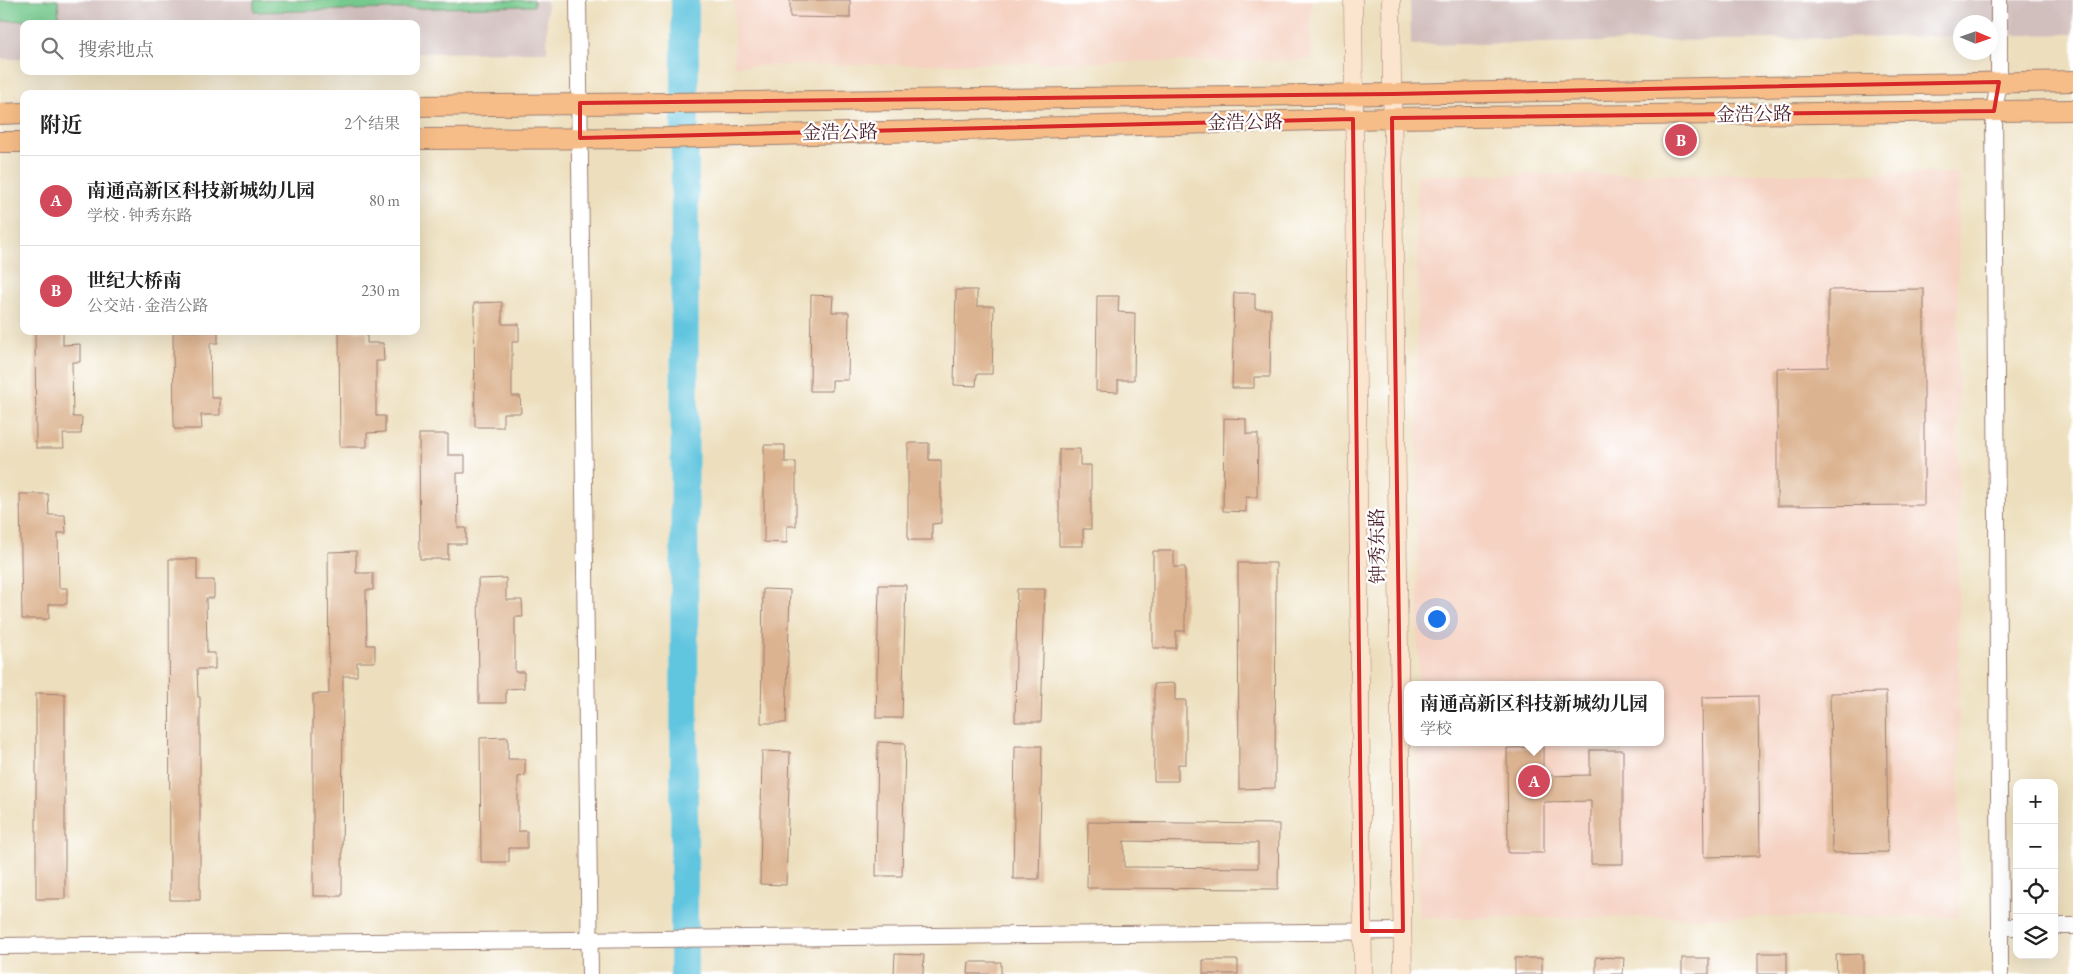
<!DOCTYPE html>
<html lang="zh">
<meta charset="utf-8">
<style>
:root{--surface:#fff;--page:#f6f6f6;--text:#222;--muted:#767676;--line:#e0e0e0;--accent:#d1495b}
body{margin:0;font-family:"EB Garamond","Noto Serif SC",serif;background:var(--page);color:var(--text)}
.controls{position:absolute;right:15px;bottom:15px;display:grid;overflow:hidden;border-radius:10px;box-shadow:0 5px 20px #0002}
.controls button{width:45px;height:45px;display:grid;place-items:center;padding:0;border:0;border-bottom:1px solid var(--line);background:var(--surface);color:var(--text);font:25px sans-serif}
.compass{position:absolute;left:1953px;top:15px;width:45px;height:45px;border-radius:50%;background:var(--surface);box-shadow:0 5px 20px #0002;rotate:92deg}
.you{position:absolute;left:1436px;top:618px;width:18px;height:18px;margin:-12px;border:4px solid #fff;border-radius:50%;background:#1a73e8;box-shadow:0 0 0 8px #1a73e833}
.badge{display:grid;place-items:center;width:32px;height:32px;border-radius:50%;background:var(--accent);color:#fff;font-size:16px;font-weight:700}
.pin{position:absolute;translate:-50% -50%;border:2px solid #fff;box-shadow:0 1px 5px #0006}
.popup{position:absolute;left:1404px;top:681px;width:260px;height:65px;box-sizing:border-box;display:grid;place-content:center;border-radius:10px;background:var(--surface);filter:drop-shadow(0 1px 4px #0005);font-size:16px;white-space:nowrap;color:var(--muted)}
.popup b{font-size:19px;color:var(--text)}
.popup::after{content:'';position:absolute;left:50%;top:100%;margin-left:-10px;border:10px solid transparent;border-top-color:var(--surface)}
.list{margin:0;padding:0;list-style:none}
h2{display:flex;justify-content:space-between;align-items:center;height:65px;margin:0;padding:0 20px;font-size:21px}
h2 small{font-size:16px;font-weight:400;color:var(--muted)}
.list li{display:grid;grid-template-columns:32px 1fr auto;gap:15px;align-items:center;box-sizing:border-box;height:90px;padding:0 20px;border-top:1px solid var(--line)}
.list b{display:block;font-size:19px;white-space:nowrap}
.list p{margin:0;font-size:16px;white-space:nowrap;color:var(--muted)}
.list em{font-size:16px;font-style:normal;color:var(--muted)}
.icon{flex:none;width:28px;height:28px;fill:none;stroke:currentColor;stroke-width:2;stroke-linecap:round;stroke-linejoin:round}
.map{position:relative;flex:none;width:2073px;height:974px;overflow:hidden}
.search{position:absolute;background:var(--surface);box-shadow:0 5px 20px #0002;left:20px;top:20px;width:400px;height:55px;display:flex;align-items:center;gap:12px;box-sizing:border-box;padding:0 18px;border-radius:10px;color:var(--muted);font-size:19px}
.panel{position:absolute;background:var(--surface);box-shadow:0 5px 20px #0002;left:20px;top:90px;width:400px;height:245px;border-radius:10px}
.map>svg:first-child{display:block}
</style>
<div class="map">
<svg width="2073" height="974" viewBox="0 0 2073 974">
<rect width="100%" height="100%" fill="#fff"/>
<filter id="ink" filterUnits="userSpaceOnUse"><feTurbulence type="fractalNoise" baseFrequency=".02" numOctaves="2"/><feDisplacementMap in="SourceGraphic" scale="10" xChannelSelector="R" yChannelSelector="G"/><feConvolveMatrix kernelMatrix="1 2 1 2 8 2 1 2 1" color-interpolation-filters="sRGB"/></filter>
<filter id="wash" filterUnits="userSpaceOnUse"><feTurbulence type="fractalNoise" baseFrequency=".0096" numOctaves="4" result="noise"/><feDisplacementMap in="SourceGraphic" scale="20" xChannelSelector="R" yChannelSelector="G"/><feGaussianBlur stdDeviation="1.12" result="paint"/><feColorMatrix in="noise" values="0 0 0 0 0 0 0 0 0 0 0 0 0 0 0 0 0 1.4 0 .05"/><feComposite in="paint" operator="in"/></filter>
<g filter="url(#wash)">
<rect width="100%" height="100%" fill="#eddfbd"/>
<g fill="#f5d2c2">
<path d="M734,0H1311V60L734,66Z"/>
<path d="M1958,173L1959,917L1418,918V742H1660V685H1418L1417,175Z"/>
</g>
<g fill="#d1bfbd">
<path d="M0,0H547V52L416,53V24H24V59H0Z"/>
<path d="M1410,0H2073V34L1991,36L1990,22H1960V36L1411,45Z"/>
</g>
<g fill="#75c98d" stroke="#60745c">
<path d="M0,0H58L59,19L0,21Z"/>
<path d="M254,0H534V6L254,12Z"/>
</g>
<g fill="none" stroke-linecap="round" stroke-linejoin="round">
<path stroke="#61c5df" stroke-width="28" d="M684,974L685,0"/>
</g>
<g id="blocks">
<g fill="#dcb390" fill-rule="evenodd">
<path d="M790,0H850V18L790,17Z"/>
<path d="M1924,289V505L1777,506V368L1828,367V290Z"/>
<path d="M956,290H977V306H994L992,374H977L976,386L954,385Z"/>
<path d="M1234,293H1255V309H1271L1270,377H1254V388H1232Z"/>
<path d="M811,295L833,296L832,312H849L848,380H832V391H810Z"/>
<path d="M1097,296H1119L1118,312L1135,313L1134,380H1118V392L1096,391Z"/>
<path d="M502,302V324H519V342H512V396H520L521,413H503V427H475L474,303Z"/>
<path d="M35,331H63V345L80,344V362H72L73,417H82L81,434H63L64,448H36Z"/>
<path d="M173,331H218V343H210L211,398H220V415H201L202,429H174Z"/>
<path d="M339,331H367V343H383L384,361H376V416H385V432L367,433V447H340Z"/>
<path d="M1224,418L1246,419V434H1258L1257,497H1246V512L1223,511Z"/>
<path d="M419,434H448V455H465V473H457L458,528H466V544H448V559H420Z"/>
<path d="M908,443H929V460H941V523L932,524V540H908Z"/>
<path d="M764,445H785V462H796V526H787V543L764,542Z"/>
<path d="M1059,449H1080V465H1091V529H1083V546H1059Z"/>
<path d="M20,494H48L49,515H65L66,533H58L59,588H67V604H49V619H22Z"/>
<path d="M356,551V573H373V590H366L367,645H375V662H357V676H343L342,896H313V694H329L328,552Z"/>
<path d="M1153,551H1174V567H1185V631H1176V648H1153Z"/>
<path d="M169,559H197V580H214V598H206L207,653H215V669H197L198,697H200V900H170Z"/>
<path d="M1238,563H1276L1275,788L1239,789Z"/>
<path d="M506,578V600H522L523,617H515V672H524V688L506,689V703H479L478,579Z"/>
<path d="M879,585H906L902,718H876Z"/>
<path d="M763,589L790,590L786,723H761Z"/>
<path d="M1017,589H1045L1041,722H1015Z"/>
<path d="M1175,683V700H1186V764H1178V781H1154V684Z"/>
<path d="M1886,692L1888,852L1832,853L1830,693Z"/>
<path d="M36,693L65,694V899H36Z"/>
<path d="M1758,696L1760,856L1704,857L1702,697Z"/>
<path d="M508,737V759H525V776L518,777V831H527V848H509V862H481L480,738Z"/>
<path d="M878,742L905,743L902,876H876Z"/>
<path d="M1015,746H1042L1039,879H1013Z"/>
<path d="M1543,747V776L1590,775V750H1623V864H1591V801L1544,802V853H1508L1507,748Z"/>
<path d="M762,751L790,752L786,885L760,884Z"/>
<path d="M1088,822L1279,824L1278,889L1087,888ZM1124,841L1258,843V868L1124,867Z"/>
<rect x="1758" y="953" width="29" height="21"/>
<path d="M895,954L924,955L923,974H894Z"/>
<path d="M1863,954V974H1837L1836,955Z"/>
<path d="M1596,957L1624,958L1623,974H1596Z"/>
<rect x="1515" y="958" width="27" height="16"/>
<rect x="1682" y="958" width="27" height="16"/>
<rect x="1203" y="960" width="35" height="14"/>
<path d="M969,962H1001V974H968Z"/>
</g>
</g>
</g>
<g filter="url(#ink)">
<use href="#blocks" fill-opacity="0" stroke="#9c7f74" stroke-width="1"/>
<g fill="none" stroke-linecap="round" stroke-linejoin="round">
<g stroke="#9c7f74" stroke-width="18">
<g id="tertiary">
<path d="M578,0L590,974"/>
<path d="M1999,0V82L1994,111L2000,927H2017"/>
<path d="M2054,926H2073"/>
<path d="M0,946L1403,931"/>
<path d="M2000,974V927"/>
</g>
</g>
<g stroke="#9c7f74" stroke-width="19">
<g id="secondary">
<path d="M1353,0L1363,974"/>
<path d="M1391,0L1403,974"/>
</g>
</g>
<g stroke="#9c7f74" stroke-width="22">
<g id="primary">
<path d="M416,106L1392,94L2073,81"/>
<path d="M0,114L24,113"/>
<path d="M416,139L666,138L1392,118L2073,110"/>
<path d="M0,142H24"/>
</g>
</g>
<use href="#tertiary" stroke="#fff" stroke-width="16"/>
<use href="#secondary" stroke="#fce5cf" stroke-width="18"/>
<use href="#primary" stroke="#f7bd88" stroke-width="20"/>
</g>
</g>
<path fill="none" stroke="#d62828" stroke-width="4" stroke-linejoin="round" d="M1999,82L1994,111L1392,118L1403,931H1362L1353,119L580,138V103L1392,94Z"/>
<g text-anchor="middle" dominant-baseline="central" stroke-width="4.5" stroke-linejoin="round" paint-order="stroke">
<g font-size="19" fill="#4a1f2b" stroke="#fff">
<text transform="translate(1754 114) rotate(-1)">金浩公路</text>
<text transform="translate(1245 122) rotate(-1)">金浩公路</text>
<text transform="translate(840 132) rotate(-1)">金浩公路</text>
<text transform="translate(1377 546) rotate(-91)">钟秀东路</text>
</g>
</g>
</svg>
<div class="controls">
<button>+</button>
<button>−</button>
<button><svg class="icon" aria-label="locate" viewBox="0 0 24 24"><circle cx="12" cy="12" r="6"/><path d="M12 2v4M12 18v4M2 12h4M18 12h4"/></svg></button>
<button><svg class="icon" aria-label="layers" viewBox="0 0 24 24"><path d="M12 4l9 5-9 5-9-5zM3 14l9 5 9-5"/></svg></button>
</div>
<svg class="compass" viewBox="-18 -18 36 36"><path d="M0-13l5 13h-10z" fill="#e53935"/><path d="M0 13l5-13h-10z" fill="#767676"/></svg>
<div class="you"></div>
<div class="pin badge" style="left:1534px;top:781px">A</div>
<div class="popup"><b>南通高新区科技新城幼儿园</b>学校</div>
<div class="pin badge" style="left:1681px;top:140px">B</div>
<div class="search"><svg class="icon" aria-label="search" viewBox="0 0 24 24"><circle cx="10" cy="10" r="6"/><path d="M15 15l6 6"/></svg>搜索地点</div>
<section class="panel">
<h2>附近<small>2个结果</small></h2>
<ul class="list">
<li><span class="badge">A</span><div><b>南通高新区科技新城幼儿园</b><p>学校 · 钟秀东路</p></div><em>80 m</em></li>
<li><span class="badge">B</span><div><b>世纪大桥南</b><p>公交站 · 金浩公路</p></div><em>230 m</em></li>
</ul>
</section>
</div>
